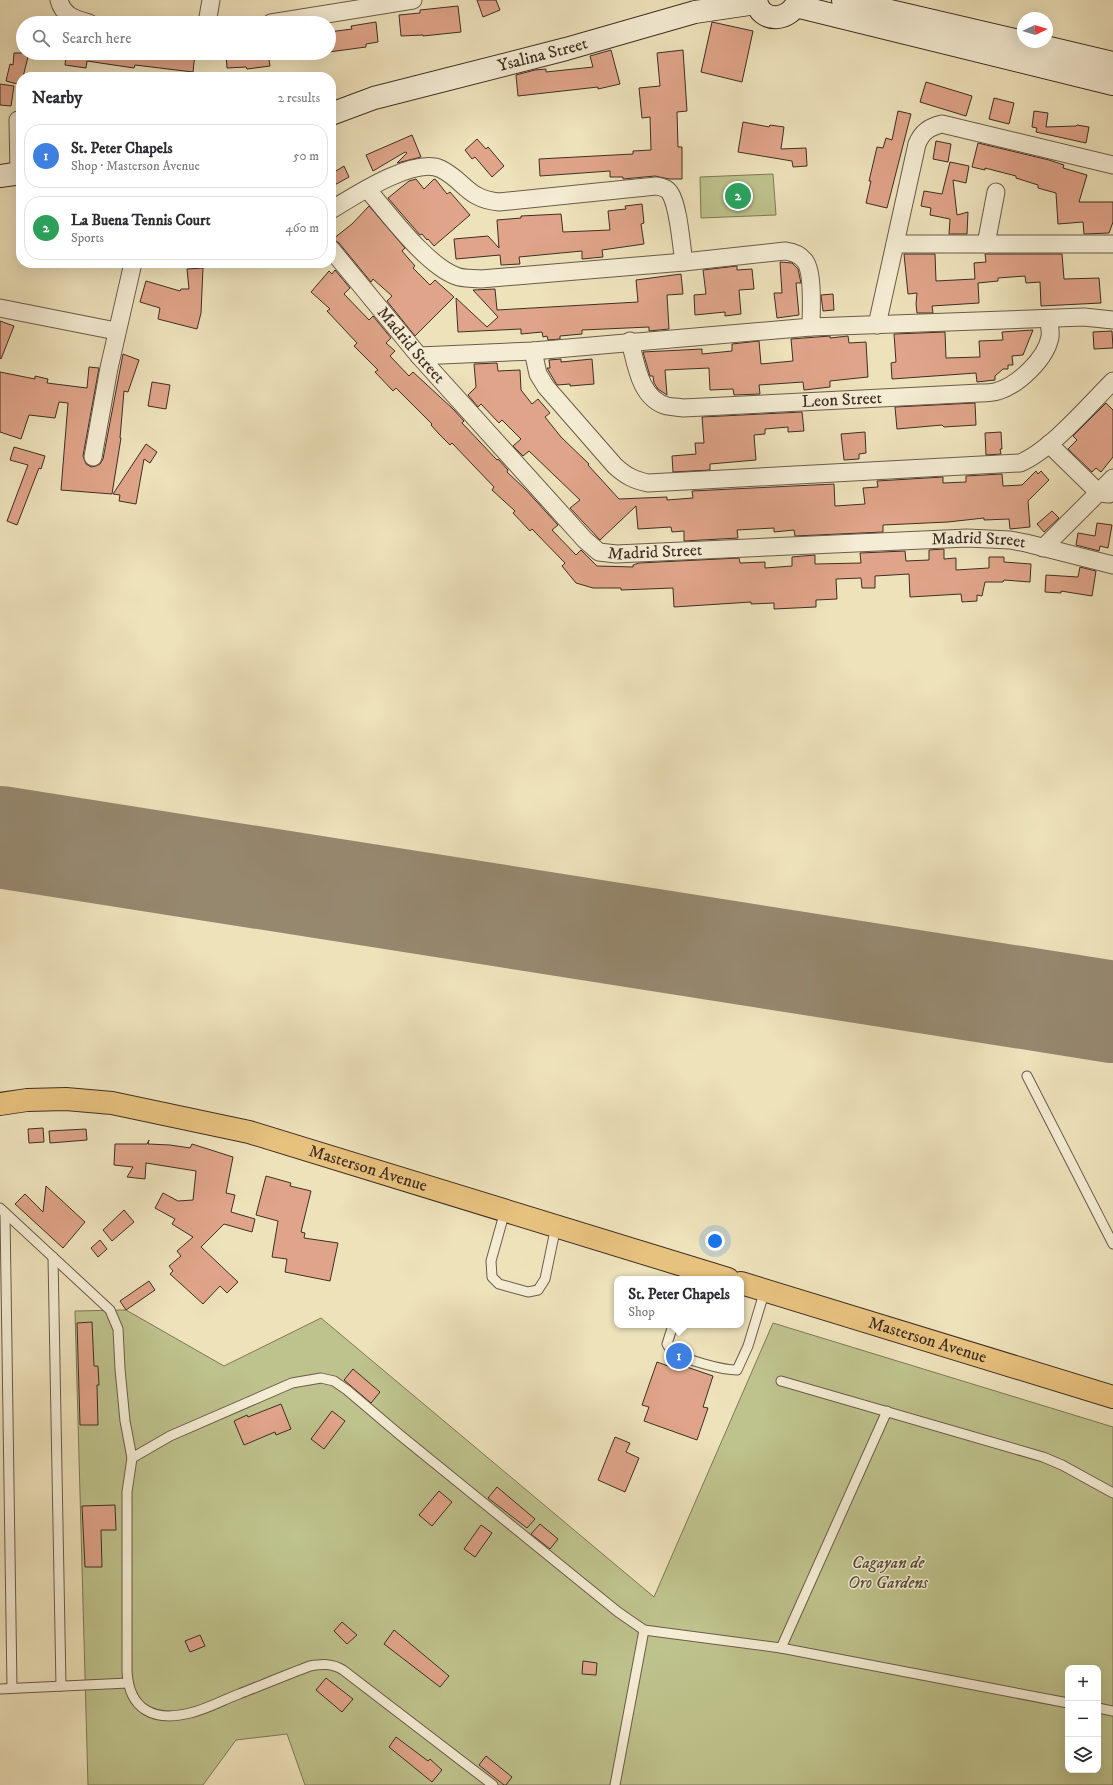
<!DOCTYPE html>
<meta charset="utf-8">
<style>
:root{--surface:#fff;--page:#f2f2f3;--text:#2b2b33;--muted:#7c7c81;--line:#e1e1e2;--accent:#8f2418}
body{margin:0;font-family:"IM FELL DW Pica",serif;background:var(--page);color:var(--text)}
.controls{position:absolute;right:12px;bottom:12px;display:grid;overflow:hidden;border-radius:8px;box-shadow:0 4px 16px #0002}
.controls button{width:36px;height:36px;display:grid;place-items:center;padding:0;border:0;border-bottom:1px solid var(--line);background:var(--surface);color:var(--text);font:20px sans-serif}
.compass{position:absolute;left:1017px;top:12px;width:36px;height:36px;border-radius:50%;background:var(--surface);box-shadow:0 4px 16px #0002;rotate:86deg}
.you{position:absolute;left:715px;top:1241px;width:14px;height:14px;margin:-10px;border:3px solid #fff;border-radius:50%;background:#1a73e8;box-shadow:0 0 0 6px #1a73e833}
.badge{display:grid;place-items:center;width:26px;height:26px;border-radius:50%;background:var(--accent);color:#fff;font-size:13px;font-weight:700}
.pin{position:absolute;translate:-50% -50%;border:2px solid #fff;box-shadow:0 1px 4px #0006}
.popup{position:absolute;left:614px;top:1276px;width:130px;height:52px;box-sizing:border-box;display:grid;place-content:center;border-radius:8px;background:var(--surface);filter:drop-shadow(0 1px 3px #0005);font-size:13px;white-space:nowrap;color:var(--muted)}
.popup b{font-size:15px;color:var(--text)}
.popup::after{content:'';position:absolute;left:50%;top:100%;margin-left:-8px;border:8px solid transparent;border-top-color:var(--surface)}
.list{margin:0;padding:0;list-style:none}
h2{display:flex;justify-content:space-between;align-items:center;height:52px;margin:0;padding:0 16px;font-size:17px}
h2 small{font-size:13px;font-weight:400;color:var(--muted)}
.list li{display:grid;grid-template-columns:26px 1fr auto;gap:12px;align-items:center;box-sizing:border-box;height:64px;margin:0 8px 8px;padding:0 8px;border:1px solid var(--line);border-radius:16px}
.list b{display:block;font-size:15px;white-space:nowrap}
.list p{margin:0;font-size:13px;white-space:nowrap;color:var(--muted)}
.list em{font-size:13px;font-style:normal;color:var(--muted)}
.icon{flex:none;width:22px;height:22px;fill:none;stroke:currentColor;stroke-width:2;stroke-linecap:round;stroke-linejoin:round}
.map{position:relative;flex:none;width:1113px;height:1785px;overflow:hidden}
.search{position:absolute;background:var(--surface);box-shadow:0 4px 16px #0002;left:16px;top:16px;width:320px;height:44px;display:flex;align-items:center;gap:10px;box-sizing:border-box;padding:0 14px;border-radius:22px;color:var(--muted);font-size:15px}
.panel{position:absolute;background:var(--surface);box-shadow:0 4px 16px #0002;left:16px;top:72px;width:320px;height:196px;border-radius:16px}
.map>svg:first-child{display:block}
</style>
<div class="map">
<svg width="1113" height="1785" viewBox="0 0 1113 1785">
<rect width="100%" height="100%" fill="#eee2bb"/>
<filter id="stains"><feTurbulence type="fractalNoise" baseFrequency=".005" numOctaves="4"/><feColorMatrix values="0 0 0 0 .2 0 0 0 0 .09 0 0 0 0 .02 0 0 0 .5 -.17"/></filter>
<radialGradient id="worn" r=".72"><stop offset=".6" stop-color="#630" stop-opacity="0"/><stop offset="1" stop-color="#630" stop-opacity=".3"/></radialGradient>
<g fill="#bec28c" stroke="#7e7858" fill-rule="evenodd">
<path d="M773,174L776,215L701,218L700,177Z"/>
<path d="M126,1310L224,1366L321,1318L654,1597L773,1323L1113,1427V1785H305L287,1734L236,1740L203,1785H88L75,1311ZM1068,1668H1098V1770H1068Z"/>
</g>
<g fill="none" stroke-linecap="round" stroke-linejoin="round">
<path stroke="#96886f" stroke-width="102" d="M0,837L1113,1012"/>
</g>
<g fill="#dfa489" stroke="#3f2e23">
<path d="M477,0H496L500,10L483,17Z"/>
<path d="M458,6L461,32L423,36V35L401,36L399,15L420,13V10Z"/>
<path d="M376,22L378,42L366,44V47L329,52V32L352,29L351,26Z"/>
<path d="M712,22L753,31L742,82L701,72Z"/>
<path d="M611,50L620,84L598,89V87L518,96L516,75L535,70L546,69V72L593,67L590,56Z"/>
<path d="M683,50L687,111L677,112L678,147H682V179H669L655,176L623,179V177H610V171L540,176L539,159L633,154V151L651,150L650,117L642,118L639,88L660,86L657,53Z"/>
<path d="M14,53H29L23,77H21V85L6,81L10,64L13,65Z"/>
<path d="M66,53H195L193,72L135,65L134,68L87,61L86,68L65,65Z"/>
<path d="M226,53H268L270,66L247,69L246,67L227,68Z"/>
<path d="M926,82L972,96L966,116L920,102Z"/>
<path d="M0,84L14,86L11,106L0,105Z"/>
<path d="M994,98L1014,103L1009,124L989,119Z"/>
<path d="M898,111L911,114L887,208L866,203L871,181H869L877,147L883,148L886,138L892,140Z"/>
<path d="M1034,111L1048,113L1046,127L1076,126L1077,125L1089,127L1086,143L1036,132L1037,128L1032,127Z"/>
<path d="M743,122L769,127L770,125L784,127L781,149L806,148L807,166L793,167L792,161L738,152Z"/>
<path d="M412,135L421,157L397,163L407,153L405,152L373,171L366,155Z"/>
<path d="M477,139L486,149L488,147L504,166L492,177L475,157L472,159L465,150Z"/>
<path d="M936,141L951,144L948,162L933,159Z"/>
<path d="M978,143L1049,160L1064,165L1063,168L1087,175L1079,202H1113V222L1109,233L1084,234L1083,222L1058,224L1056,193L1038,188V185L1016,178V176L985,168V170L972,167Z"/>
<path d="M950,162L969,166L966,183L953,180L957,215L968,212L967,234H949L950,219L930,215L931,208L921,206L924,191L942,194Z"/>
<path d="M344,166L349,177L331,187V174Z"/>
<path d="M416,179L424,189L434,179L436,180L447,194L450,192L470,215L434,246L428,239L427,240L422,234L420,235L388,198L409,181Z"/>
<path d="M642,204L644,223L641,224L644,244L602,250L603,257L582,259V251L519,257L520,264L501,265L500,255L456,259L454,239L488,236L499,248L497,220L521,218V216L561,214L563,232L610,230L608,211L626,209L625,206Z"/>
<path d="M369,206L405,248L402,251L415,266L413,268L430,285L435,280L454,297L415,336L387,301L392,296L373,279L371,282L339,243L333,239L352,224Z"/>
<path d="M904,254H935L936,281L975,279L974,263L986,262L985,254H1062L1064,279L1099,278L1101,303L1041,306L1040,282L1026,283L1025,276L998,278V281L978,283L979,303L932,306L933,313H917L916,304L917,293L908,294Z"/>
<path d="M780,262L792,263L798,269L801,283H796L799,315L777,318L774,293H782Z"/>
<path d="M737,266V270L752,269L754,289L739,290L741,314L725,316V312L695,315L694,295L706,294L703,270Z"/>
<path d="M203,268L201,313L197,329L158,319L160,308L140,302L146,281L180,291L181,289H189L187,269Z"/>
<path d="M335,270L350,288L344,294L369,320L373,316L391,338L386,343L395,351L390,356L409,376L413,372L453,409L464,421L462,423L497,460L498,459L508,470L507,472L525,489L558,525L552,530L576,555L581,550L597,566L633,567V565L639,563L739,558L740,563L765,562V568L792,566V557L815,555V564L861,563L860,553L905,551L906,561L929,560V550L944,549V559L956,558V570L989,568V557H1004V562L1031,564L1030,582L1004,580L1003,582H985L982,596L977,595V601L962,602L961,594L910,597L909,574L875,576V588H862L861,578L836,579L837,599L816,600V607L774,609V603L751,604V602L674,607L673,588L621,590V588H593L576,583L562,566L565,563L532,529L530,531L513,513L515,511L492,490L494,487L452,443L450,445L439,434L431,425L432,424L396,388L393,391L375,372L378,370L354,346L357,343L327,311L330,309L311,292L329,271L332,274Z"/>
<path d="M681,274L683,294L667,295L669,329L649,331V327L582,330V334L560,336V339L548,340L547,336L543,337L542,332L521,334V329L458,332L456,298L487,327L498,317L473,290L495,289L497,310L638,302L636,280Z"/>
<path d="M833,294L834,310L823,311L821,295Z"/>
<path d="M0,321L14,326L1,359L0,358Z"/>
<path d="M1033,330L1023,355L1012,356L1013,365H1008V369H1003L995,376V380L977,382L976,373L892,379L891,363L896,362L894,334L945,332L946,358L980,357L979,341L1003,340L1002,332Z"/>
<path d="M1112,331L1113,348L1094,349L1093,332Z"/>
<path d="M830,336V338L848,336L849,343L866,342L868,377L830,381V387L804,390L803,382L759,385L760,394L734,395L733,389L710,390L709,368L665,370L667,395L658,389L654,383L653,376H650L643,352L702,349V354L732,351V344L759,341L761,364L793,361L791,339Z"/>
<path d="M123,354L139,360L128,392L124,391L120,438H121L112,494L61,490L68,403L59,402L55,418L29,415L21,439L0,432V372L35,379V376L48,379L47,383L87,388L89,367L99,368L83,456L86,464L91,467L96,466L100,464L103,459Z"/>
<path d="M561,359V362L592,359L594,384L570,386V384L557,385L547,368H550L549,360Z"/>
<path d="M497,363L498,371L520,370L521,390L532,404L538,399L550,413L545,417L561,437L589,464L588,465L619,499L667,497V500L693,498L692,491L834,484L835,506L865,504L863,488L878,487L877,481L943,477V483L966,482V476L1002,474L1003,486L1022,485L1036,471L1038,474L1041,471L1049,480L1028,501L1030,527L1010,529L1009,519L984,520V518L948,522L883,525V532L795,536L794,530L774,532V528L737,530L738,538L684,541V531L672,532L671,527L638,529L636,506L600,540L570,508L580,500L529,451L523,456L513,446L521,439L502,420L499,423L481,404L478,407L468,395L476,387L474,364Z"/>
<path d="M152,382L170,385L166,409L148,406Z"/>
<path d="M975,403L976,425L944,427L942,425L897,429L895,407Z"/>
<path d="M1106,403L1113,410V457L1101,472L1096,468L1092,472L1068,449L1077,440L1073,436Z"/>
<path d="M802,412L804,431L788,432V427L765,429V434L754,435L756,460L710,464V470L673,472L672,456L696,454L695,443H704L702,417Z"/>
<path d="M865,432L866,453L859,454V459L844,460L841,434Z"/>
<path d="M1001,432L1002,449H1000L1001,454L986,455L985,433Z"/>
<path d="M146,444L157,452L150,463L144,459L136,504L119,501L120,495L113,494Z"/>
<path d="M14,447L45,456L41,469L39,468L17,525L7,521L28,465L10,460Z"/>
<path d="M1052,511L1059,518L1044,532L1037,524Z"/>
<path d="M1097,523L1112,525L1108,548L1100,546L1099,551L1076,545L1078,533L1095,536Z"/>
<path d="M1080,567L1096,571L1092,596L1061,591V593L1045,592L1046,575L1078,577Z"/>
<path d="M43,1128L44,1142L29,1143L28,1129Z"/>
<path d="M86,1129L87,1140L50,1143L49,1131Z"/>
<path d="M149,1140L148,1144L170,1145L190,1148L192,1144L233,1157L226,1193L235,1195L231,1212L255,1219L252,1232L224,1224L201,1247L238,1282L227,1293L220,1286L203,1304L170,1274L173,1271L169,1266L181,1256L177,1251L193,1237L172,1224L175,1219L155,1208L163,1193L178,1201L193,1200L196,1171L146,1163L145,1179L127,1177L133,1167L114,1165L115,1144H147Z"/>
<path d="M266,1176L291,1183L290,1186L311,1191L301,1232L305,1233L304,1238L338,1243L330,1281L285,1272L287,1259L272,1257L278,1221L256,1215Z"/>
<path d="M46,1186L85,1222L63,1248L15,1204L25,1194L43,1212Z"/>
<path d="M124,1210L134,1222L112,1241L103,1230Z"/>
<path d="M100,1240L107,1249L98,1257L91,1248Z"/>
<path d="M149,1281L155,1290L126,1310L120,1301Z"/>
<path d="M92,1322L94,1366H98L99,1385H97L98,1425H80L77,1323Z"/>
<path d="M657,1362L679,1370L681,1365L713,1376L703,1407L708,1408L697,1440L644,1421L649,1407L642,1405Z"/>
<path d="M353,1369L380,1392L371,1403L344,1380Z"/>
<path d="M281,1404L291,1429L276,1435L275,1432L244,1445L234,1421L247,1415L248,1417Z"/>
<path d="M332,1411L345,1421L324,1449L311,1439Z"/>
<path d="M615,1437L630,1443L626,1452L639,1458L625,1492L598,1480Z"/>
<path d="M497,1487L535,1519L527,1528L488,1498Z"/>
<path d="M439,1491L452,1502L432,1526L419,1515Z"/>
<path d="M115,1505L116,1530H101L102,1567H85L82,1506Z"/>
<path d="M540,1524L558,1539L550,1549L531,1534Z"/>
<path d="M481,1525L492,1533L475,1557L464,1549Z"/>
<path d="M342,1622L357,1635L347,1644L334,1631Z"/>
<path d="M394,1630L449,1676L440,1687L384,1644Z"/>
<path d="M200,1635L205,1646L190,1652L185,1641Z"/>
<path d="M583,1661L597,1663L596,1675L582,1674Z"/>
<path d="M326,1678L353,1699L342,1712L316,1690Z"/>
<path d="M396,1737L428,1761L430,1759L442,1770L432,1782L389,1747Z"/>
<path d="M486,1756L512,1777L506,1785H504L479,1765Z"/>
</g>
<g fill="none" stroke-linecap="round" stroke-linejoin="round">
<g stroke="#6b5b49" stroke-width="11">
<g id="lane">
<path d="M1027,1076L1113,1244"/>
<path d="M0,1208L110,1310L118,1329L120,1369L125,1421L132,1458"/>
<path d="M505,1211L491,1261L492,1277L499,1284L528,1292L538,1290L545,1279L556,1226"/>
<path d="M5,1213L12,1688"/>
<path d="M53,1257L61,1686"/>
<path d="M673,1325L667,1344C669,1347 670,1350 673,1352C686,1360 722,1370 737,1370L748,1346L765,1290"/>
<path d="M781,1381L1043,1457L1062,1465L1113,1493"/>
<path d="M781,1648L887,1411"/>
<path d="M0,1689L128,1683"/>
<path d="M1098,1708L1113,1711"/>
<path d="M493,1785L343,1670C332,1663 322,1664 310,1666C286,1675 262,1685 239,1694C223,1700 207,1709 190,1713C154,1722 129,1710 127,1671V1492L132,1458L170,1436L292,1383L321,1378L334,1381L347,1390L400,1435L618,1612L644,1630L781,1648L1068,1703"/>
<path d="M615,1785L644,1630"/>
</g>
</g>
<g stroke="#6b5b49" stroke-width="19">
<g id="street">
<path d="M59,0C63,16 75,19 89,23"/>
<path d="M207,23L211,0"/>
<path d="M271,23L413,0"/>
<path d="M18,120L19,173"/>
<path d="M367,189C389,214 426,265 456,276C463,279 473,278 481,279L684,262L785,251C793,252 799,254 804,260C814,270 811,312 811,327"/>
<path d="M331,210C354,196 415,156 441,169C465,181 467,199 499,202L656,186C662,187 667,188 670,193C679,207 681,245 684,262"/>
<path d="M895,244H1113"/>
<path d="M986,244L996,192"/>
<path id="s1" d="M331,249L419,356L585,540L599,552L616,554L967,538L1010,540L1026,543L1113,565"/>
<path d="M0,308L116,331"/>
<path d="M877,325L917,144C922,132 929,127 942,124L1113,165"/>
<path id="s2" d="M630,341C636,364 640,399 667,406C672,407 678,407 683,408L980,393C985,393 992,393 998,391C1018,385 1046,359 1050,337C1051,332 1049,325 1049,319"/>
<path d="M533,351L538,374L546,387L615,466C626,476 634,480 648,483L1020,463C1051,450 1088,406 1113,381"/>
<path d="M419,356L533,351L811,327L1084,317L1113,320"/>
<path d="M1049,444L1099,493L1109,494"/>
<path d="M93,457L109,368L133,263"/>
<path d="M1043,548L1113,478"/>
</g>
</g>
<g stroke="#3f2e23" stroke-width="24">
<g id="secondary">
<path d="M756,0C760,24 791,22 798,0"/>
<path d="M843,0L1023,42"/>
<path d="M796,6L1113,84"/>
<path d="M1024,42L1113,63"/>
<path id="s3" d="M331,114L374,98L566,49L695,12L756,3"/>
<path d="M0,176L21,173"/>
</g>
</g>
<g stroke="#3f2e23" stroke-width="24">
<g id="primary">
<path id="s4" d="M0,1104L27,1100L66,1099L112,1103L249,1132L728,1279"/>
<path id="s5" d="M741,1283L1113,1397"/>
</g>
</g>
<use href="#lane" stroke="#f4ecd3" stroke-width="9"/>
<use href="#street" stroke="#f4ecd3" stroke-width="17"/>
<use href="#secondary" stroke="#f4ecd3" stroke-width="22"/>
<use href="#primary" stroke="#e7c17e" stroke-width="22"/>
</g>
<g text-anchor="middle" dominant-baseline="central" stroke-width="3" stroke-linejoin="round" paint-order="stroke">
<g font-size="17" fill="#3f2e23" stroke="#f4ecd3">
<text stroke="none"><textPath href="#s3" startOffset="220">Ysalina Street</textPath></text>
<text stroke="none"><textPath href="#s1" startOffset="125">Madrid Street</textPath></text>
<text stroke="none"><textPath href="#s2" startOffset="254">Leon Street</textPath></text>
<text stroke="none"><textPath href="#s1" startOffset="785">Madrid Street</textPath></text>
<text stroke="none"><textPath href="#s1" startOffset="461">Madrid Street</textPath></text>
<text stroke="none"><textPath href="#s4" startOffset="377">Masterson Avenue</textPath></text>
<text stroke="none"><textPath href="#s5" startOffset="195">Masterson Avenue</textPath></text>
</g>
<g font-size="17" font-style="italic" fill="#584c38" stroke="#f4ecd3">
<text x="888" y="1563">Cagayan de<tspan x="888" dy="20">Oro Gardens</tspan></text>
</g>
</g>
<rect width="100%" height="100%" filter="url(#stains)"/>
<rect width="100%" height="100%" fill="url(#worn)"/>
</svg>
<div class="controls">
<button>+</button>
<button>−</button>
<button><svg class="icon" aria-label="layers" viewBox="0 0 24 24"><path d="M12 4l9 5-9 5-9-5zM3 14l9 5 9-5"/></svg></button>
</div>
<svg class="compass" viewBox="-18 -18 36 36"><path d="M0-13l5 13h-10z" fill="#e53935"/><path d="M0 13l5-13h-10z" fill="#7c7c81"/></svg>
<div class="you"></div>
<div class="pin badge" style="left:679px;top:1356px;background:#3f7fe0">1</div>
<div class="popup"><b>St. Peter Chapels</b>Shop</div>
<div class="pin badge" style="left:738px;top:196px;background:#2e9e5b">2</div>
<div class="search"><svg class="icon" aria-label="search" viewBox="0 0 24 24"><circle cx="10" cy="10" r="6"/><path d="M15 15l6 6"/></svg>Search here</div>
<section class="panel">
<h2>Nearby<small>2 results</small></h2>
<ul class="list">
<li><span class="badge" style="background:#3f7fe0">1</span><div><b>St. Peter Chapels</b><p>Shop · Masterson Avenue</p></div><em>50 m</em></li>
<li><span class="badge" style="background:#2e9e5b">2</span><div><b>La Buena Tennis Court</b><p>Sports</p></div><em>460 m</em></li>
</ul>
</section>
</div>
